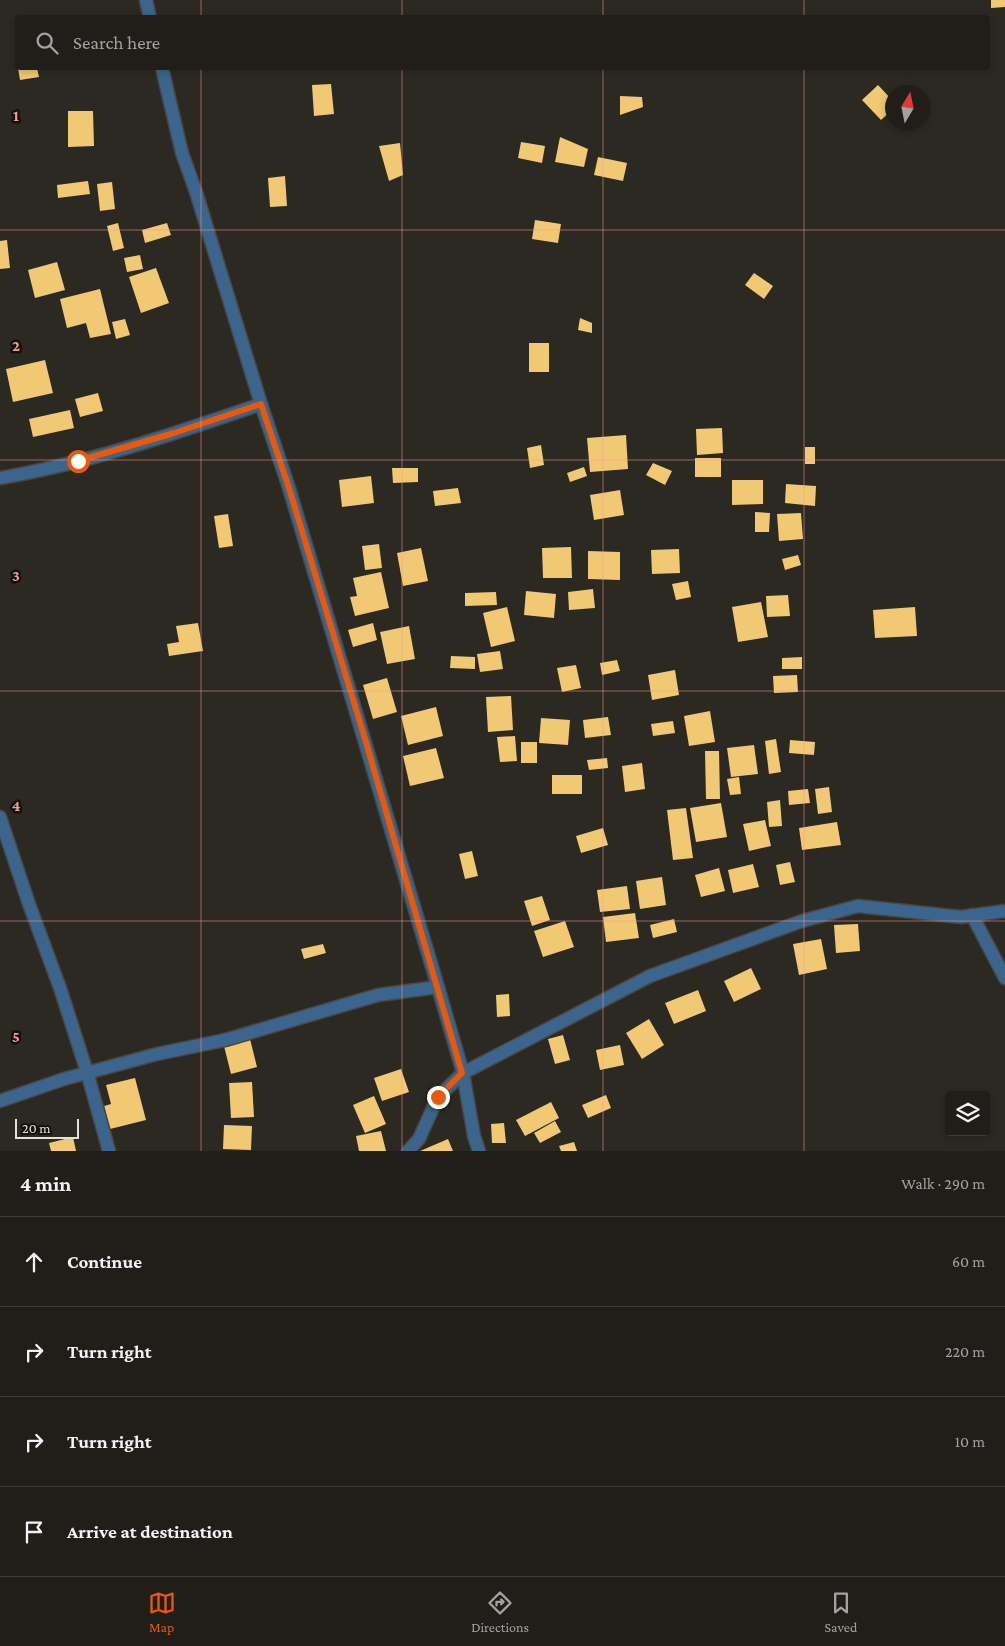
<!DOCTYPE html>
<meta charset="utf-8">
<style>
:root{--surface:#211e1a;--page:#2d2b27;--text:#f1f3f6;--muted:#a2a2a2;--line:#3e3c39;--accent:#ea580c}
body{margin:0;font-family:"Crimson Pro",serif;background:var(--page);color:var(--text)}
.controls{position:absolute;right:15px;bottom:15px;display:grid;overflow:hidden;border-radius:5px;box-shadow:0 2px 8px #0003}
.controls button{width:45px;height:45px;display:grid;place-items:center;padding:0;border:0;border-bottom:1px solid var(--line);background:var(--surface);color:var(--text);font:25px sans-serif}
.compass{position:absolute;left:885px;top:85px;width:45px;height:45px;border-radius:50%;background:var(--surface);box-shadow:0 2px 8px #0003;rotate:10deg}
.scale{position:absolute;left:15px;bottom:12px;width:64px;box-sizing:border-box;padding-left:5px;border:2px solid #e3e1dd;border-top:0;font-size:14px;line-height:18px;white-space:nowrap;color:#e3e1dd;-webkit-text-stroke:4px #13110e;paint-order:stroke}
.stop{position:absolute;width:15px;height:15px;margin:-11px;border:4px solid #ea580c;border-radius:50%;background:#fff}
.stop.end{background:#ea580c;border-color:#fff;box-shadow:0 1px 5px #0008}
.list{margin:0;padding:0;list-style:none}
h2{display:flex;justify-content:space-between;align-items:center;height:65px;margin:0;padding:0 20px;font-size:21px}
h2 small{font-size:16px;font-weight:400;color:var(--muted)}
.list li{display:grid;grid-template-columns:32px 1fr auto;gap:15px;align-items:center;box-sizing:border-box;height:90px;padding:0 20px;border-top:1px solid var(--line)}
.list b{display:block;font-size:19px;white-space:nowrap}
.list em{font-size:16px;font-style:normal;color:var(--muted)}
.icon{flex:none;width:28px;height:28px;fill:none;stroke:currentColor;stroke-width:2;stroke-linecap:round;stroke-linejoin:round}
.map{position:relative;flex:none;width:1005px;height:1151px;overflow:hidden}
.search{position:absolute;background:var(--surface);box-shadow:0 2px 8px #0003;left:15px;right:15px;top:15px;height:55px;display:flex;align-items:center;gap:12px;box-sizing:border-box;padding:0 18px;border-radius:5px;color:var(--muted);font-size:19px}
.sheet{height:425px;background:var(--surface)}
nav{display:flex;justify-content:space-around;align-items:center;box-sizing:border-box;height:70px;border-top:1px solid var(--line);background:var(--surface);font-size:14px;color:var(--muted)}
nav a{display:grid;justify-items:center;gap:2px}
nav .on{color:var(--accent)}
.map>svg:first-child{display:block}
</style>
<div class="map">
<svg width="1005" height="1151" viewBox="0 0 1005 1151">
<rect width="100%" height="100%" fill="#2c2822"/>
<g fill="#f1c974">
<path d="M991,0H1005V7L991,8Z"/>
<path d="M18,68H37L39,77L20,80Z"/>
<path d="M331,84L334,114L314,116L312,85Z"/>
<path d="M878,85L892,100V110L881,120L862,100Z"/>
<path d="M620,96L642,97L643,107L620,115Z"/>
<path d="M68,111H93L94,146L68,147Z"/>
<path d="M560,137L588,149L584,167L555,162Z"/>
<path d="M521,142L545,146L542,163L518,158Z"/>
<path d="M400,143L403,175L389,181L379,146Z"/>
<path d="M598,157L627,163L623,181L594,175Z"/>
<path d="M285,176L287,206L270,207L268,178Z"/>
<path d="M88,181L90,194L58,198L57,185Z"/>
<path d="M112,182L115,209L100,211L97,184Z"/>
<path d="M535,220L561,224L558,243L532,239Z"/>
<path d="M118,223L124,248L113,251L107,226Z"/>
<path d="M167,223L171,235L145,243L142,230Z"/>
<path d="M7,240L10,268L0,269V241Z"/>
<path d="M140,255L143,269L127,272L124,258Z"/>
<path d="M57,262L65,290L35,298L28,270Z"/>
<path d="M156,268L169,303L141,313L129,277Z"/>
<path d="M754,273L773,286L764,299L745,285Z"/>
<path d="M100,289L111,334L90,338L86,323L67,328L60,299Z"/>
<path d="M580,318L592,323V333L578,330Z"/>
<path d="M125,319L130,335L116,339L112,322Z"/>
<rect x="529" y="343" width="20" height="29"/>
<path d="M45,360L53,393L13,402L6,369Z"/>
<path d="M98,393L103,411L80,417L75,399Z"/>
<path d="M70,410L74,428L33,437L29,419Z"/>
<path d="M722,428L723,453L697,455L696,429Z"/>
<path d="M626,435L628,469L590,472L587,438Z"/>
<path d="M541,445L544,465L530,468L527,448Z"/>
<rect x="805" y="447" width="10" height="17"/>
<rect x="695" y="458" width="26" height="19"/>
<path d="M653,463L672,471L665,485L646,475Z"/>
<path d="M584,467L587,476L570,482L567,473Z"/>
<path d="M392,468H418V482L393,483Z"/>
<path d="M371,476L374,503L342,507L339,480Z"/>
<path d="M732,480H763V504L732,505Z"/>
<path d="M786,484L816,486L815,506L785,503Z"/>
<path d="M458,488L461,503L435,506L433,491Z"/>
<path d="M620,490L624,515L594,520L590,495Z"/>
<path d="M755,512L770,513L769,532H755Z"/>
<path d="M801,513L803,539L779,541L777,514Z"/>
<path d="M228,514L233,546L219,548L214,516Z"/>
<path d="M379,544L382,568L365,570L362,546Z"/>
<path d="M571,547L572,578H543L542,548Z"/>
<path d="M421,548L428,581L403,586L397,553Z"/>
<path d="M679,549L680,573L652,574L651,550Z"/>
<path d="M588,551L620,552V580L588,579Z"/>
<path d="M798,555L801,565L785,570L782,559Z"/>
<path d="M381,572L389,608L355,616L350,597L357,596L353,578Z"/>
<path d="M688,581L691,597L676,600L672,584Z"/>
<path d="M593,589L595,608L569,610L568,592Z"/>
<path d="M526,591L556,594L554,618L524,615Z"/>
<path d="M496,592L497,605L465,606V593Z"/>
<path d="M788,595L790,616L767,617L766,596Z"/>
<path d="M761,602L768,637L738,642L732,607Z"/>
<path d="M507,607L515,641L491,647L483,613Z"/>
<path d="M915,607L917,636L875,638L873,610Z"/>
<path d="M198,623L203,651L169,656L167,644L179,642L176,626Z"/>
<path d="M373,623L377,640L353,647L348,630Z"/>
<path d="M409,626L415,659L387,664L380,632Z"/>
<path d="M500,651L503,669L480,672L477,654Z"/>
<path d="M451,656L475,657V669L450,668Z"/>
<path d="M802,657V669H782V658Z"/>
<path d="M617,660L620,671L602,675L600,663Z"/>
<path d="M576,665L581,688L562,692L557,668Z"/>
<path d="M675,670L679,695L652,700L648,675Z"/>
<path d="M797,675L798,692L774,693L773,676Z"/>
<path d="M387,678L397,712L373,719L363,685Z"/>
<path d="M511,696L513,730L488,732L486,697Z"/>
<path d="M436,707L443,736L408,745L401,716Z"/>
<path d="M710,711L715,742L689,746L684,716Z"/>
<path d="M608,717L611,735L585,738L583,720Z"/>
<path d="M541,718L570,720L568,745L539,743Z"/>
<path d="M673,721L675,733L653,736L651,724Z"/>
<path d="M515,736L517,761L500,762L497,737Z"/>
<path d="M776,739L781,772L769,774L765,741Z"/>
<path d="M790,740L815,742L814,755L789,753Z"/>
<rect x="521" y="742" width="16" height="21"/>
<path d="M754,745L758,774L731,777L727,748Z"/>
<path d="M436,748L444,778L410,786L403,756Z"/>
<path d="M705,751H719L720,799H706Z"/>
<path d="M607,758L608,768L589,770L587,760Z"/>
<path d="M642,763L645,789L625,792L622,766Z"/>
<rect x="552" y="775" width="30" height="19"/>
<path d="M739,777L741,794L730,795L727,779Z"/>
<path d="M829,787L832,812L818,814L815,789Z"/>
<path d="M808,789L810,803L789,805L788,791Z"/>
<path d="M780,800L782,826L769,827L767,802Z"/>
<path d="M721,803L727,837L696,842L690,808Z"/>
<path d="M686,808L693,858L673,860L667,810Z"/>
<path d="M765,820L771,846L749,851L743,824Z"/>
<path d="M837,822L841,845L802,850L799,828Z"/>
<path d="M603,828L608,845L581,853L576,836Z"/>
<path d="M472,851L478,876L465,879L459,854Z"/>
<path d="M790,862L795,882L780,885L776,865Z"/>
<path d="M753,864L759,887L733,893L728,870Z"/>
<path d="M719,868L725,891L701,897L695,875Z"/>
<path d="M662,877L666,905L640,909L636,881Z"/>
<path d="M627,886L630,909L600,912L597,890Z"/>
<path d="M542,896L550,920L532,926L524,901Z"/>
<path d="M635,913L639,938L606,942L603,917Z"/>
<path d="M674,919L677,932L653,938L650,925Z"/>
<path d="M565,921L574,947L543,957L534,931Z"/>
<path d="M858,924L860,951L836,953L834,925Z"/>
<path d="M821,939L827,969L799,975L793,944Z"/>
<path d="M323,944L326,953L304,959L301,949Z"/>
<path d="M751,968L761,989L734,1002L724,981Z"/>
<path d="M698,990L706,1011L674,1024L665,1003Z"/>
<path d="M509,994L510,1016L497,1017L496,995Z"/>
<path d="M649,1019L664,1045L642,1059L626,1033Z"/>
<path d="M563,1035L570,1060L555,1064L548,1039Z"/>
<path d="M250,1039L257,1067L231,1074L224,1046Z"/>
<path d="M620,1045L624,1065L600,1070L596,1050Z"/>
<path d="M401,1069L409,1092L382,1101L374,1078Z"/>
<path d="M135,1078L146,1120L110,1129L104,1106L111,1104L106,1085Z"/>
<path d="M252,1082L254,1117L231,1118L229,1083Z"/>
<path d="M606,1095L611,1108L588,1118L582,1105Z"/>
<path d="M374,1096L386,1124L365,1133L353,1105Z"/>
<path d="M551,1102L559,1118L525,1136L516,1120Z"/>
<path d="M555,1121L561,1132L540,1143L534,1133Z"/>
<path d="M504,1123L506,1143H492L491,1124Z"/>
<path d="M224,1125L252,1126L251,1150L223,1149Z"/>
<path d="M381,1131L386,1151H359L356,1136Z"/>
<path d="M73,1137L76,1151H51L49,1143Z"/>
<path d="M448,1139L453,1151H420Z"/>
<path d="M574,1142L577,1151H561L559,1146Z"/>
</g>
<g fill="none" stroke-linecap="round" stroke-linejoin="round">
<g stroke="#494640" stroke-width="15">
<g id="minor">
<path d="M146,0L150,18"/>
<path d="M162,68L182,153L196,192L261,404L289,488L438,987L463,1073L474,1136L479,1151"/>
<path d="M0,478C89,463 176,433 261,404"/>
<path d="M0,817L29,904L60,988L87,1072L109,1151"/>
<path d="M972,915L1005,978"/>
<path d="M0,1101L64,1079L157,1054L225,1040L378,995L438,987"/>
<path d="M408,1151L419,1139L438,1097L463,1073L650,976L802,921L858,906L961,917L1005,911"/>
</g>
</g>
<use href="#minor" stroke="#3b658c" stroke-width="12"/>
</g>
<g fill="none" stroke-linecap="round" stroke-linejoin="round">
<path stroke="#ea580c" stroke-width="6" d="M78,461L174,433L261,404L289,488L365,739L462,1073L438,1097"/>
</g>
<path fill="none" stroke="#f59b98" stroke-width="1" stroke-opacity="0.55" d="M201,0V18M402,0V18M603,0V18M804,0V18M201,68V1151M402,68V1151M603,68V1151M804,68V1151M0,230H1005M0,460H1005M0,691H1005M0,921H1005"/>
<g font-size="16" text-anchor="middle" font-weight="bold" fill="#f59b98" stroke="#13110e" stroke-width="5" stroke-linejoin="round" paint-order="stroke">
<text x="16" y="121">1</text>
<text x="16" y="351">2</text>
<text x="16" y="581">3</text>
<text x="16" y="811">4</text>
<text x="16" y="1042">5</text>
</g>
</svg>
<div class="controls">
<button><svg class="icon" aria-label="layers" viewBox="0 0 24 24"><path d="M12 4l9 5-9 5-9-5zM3 14l9 5 9-5"/></svg></button>
</div>
<svg class="compass" viewBox="-18 -18 36 36"><path d="M0-13l5 13h-10z" fill="#e53935"/><path d="M0 13l5-13h-10z" fill="#a2a2a2"/></svg>
<div class="scale">20 m</div>
<div class="stop" style="left:78px;top:461px"></div>
<div class="stop end" style="left:438px;top:1097px"></div>
<div class="search"><svg class="icon" aria-label="search" viewBox="0 0 24 24"><circle cx="10" cy="10" r="6"/><path d="M15 15l6 6"/></svg>Search here</div>
</div>
<section class="sheet">
<h2>4 min<small>Walk · 290 m</small></h2>
<ul class="list">
<li><svg class="icon" aria-label="ahead" viewBox="0 0 24 24"><path d="M12 20V5M6 11l6-6 6 6"/></svg><div><b>Continue</b></div><em>60 m</em></li>
<li><svg class="icon" aria-label="right" viewBox="0 0 24 24"><path d="M7 20v-9h11M14 6l5 5-5 5"/></svg><div><b>Turn right</b></div><em>220 m</em></li>
<li><svg class="icon" aria-label="right" viewBox="0 0 24 24"><path d="M7 20v-9h11M14 6l5 5-5 5"/></svg><div><b>Turn right</b></div><em>10 m</em></li>
<li><svg class="icon" aria-label="arrive" viewBox="0 0 24 24"><path d="M6 21V4h12l-3 4 3 4H6"/></svg><div><b>Arrive at destination</b></div></li>
</ul>
</section>
<nav>
<a class="on"><svg class="icon" aria-label="map" viewBox="0 0 24 24"><path d="M3 6l6-2 6 2 6-2v14l-6 2-6-2-6 2zM9 4v14M15 6v14"/></svg>Map</a>
<a><svg class="icon" aria-label="directions" viewBox="0 0 24 24"><path d="M12 3l9 9-9 9-9-9zM9 14v-3h6M13 9l2 2-2 2"/></svg>Directions</a>
<a><svg class="icon" aria-label="saved" viewBox="0 0 24 24"><path d="M7 4h10v16l-5-4-5 4z"/></svg>Saved</a>
</nav>
